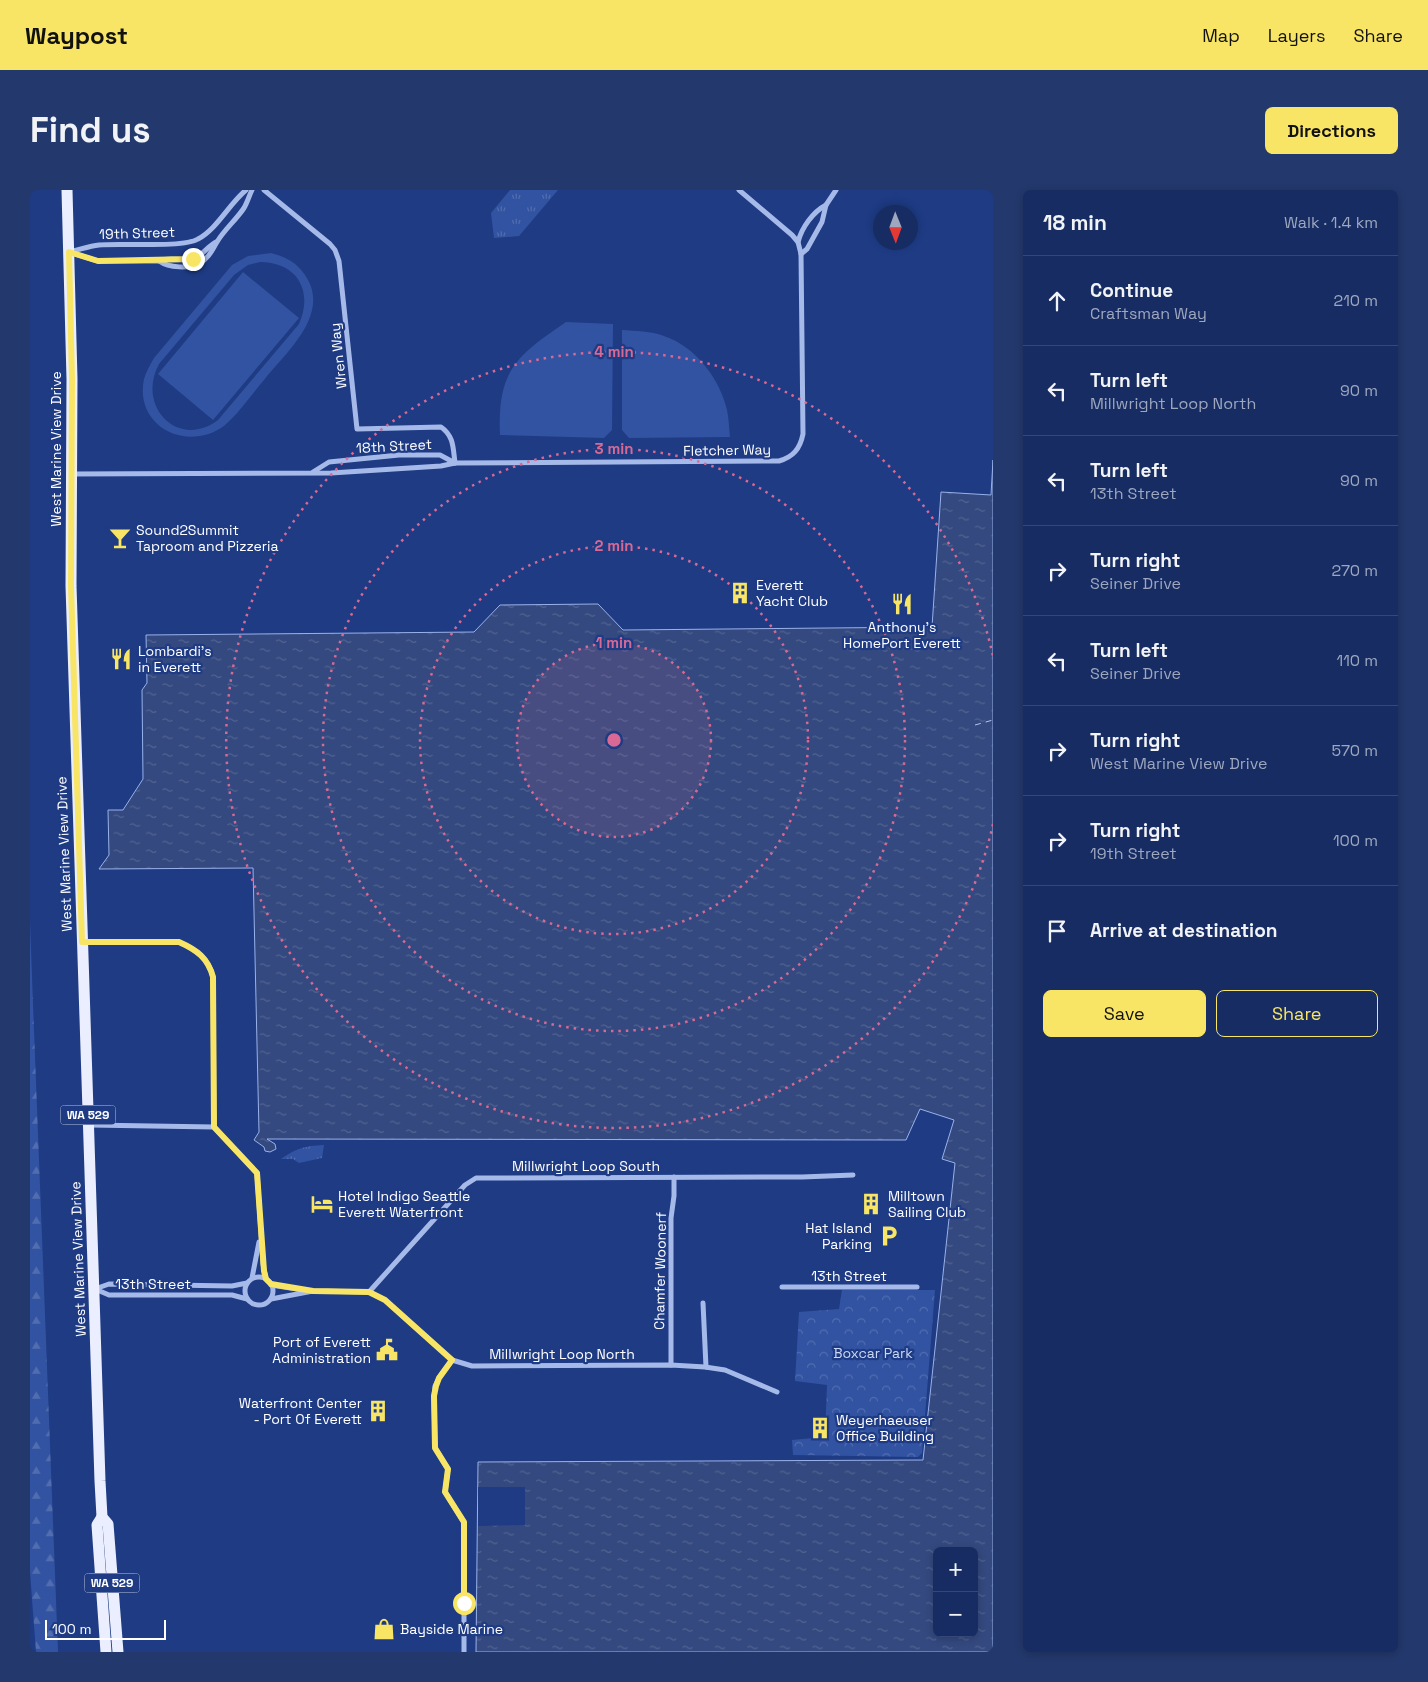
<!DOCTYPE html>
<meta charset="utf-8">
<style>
:root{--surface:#162c63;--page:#23386c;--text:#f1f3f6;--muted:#9ea7be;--line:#354878;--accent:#f8e565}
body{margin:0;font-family:"Space Grotesk",sans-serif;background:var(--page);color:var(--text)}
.controls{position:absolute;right:15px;bottom:15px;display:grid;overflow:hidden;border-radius:8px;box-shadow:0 2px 8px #0003}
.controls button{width:45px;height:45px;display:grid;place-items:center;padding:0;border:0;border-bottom:1px solid var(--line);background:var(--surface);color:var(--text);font:25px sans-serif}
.compass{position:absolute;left:843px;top:15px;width:45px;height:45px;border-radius:50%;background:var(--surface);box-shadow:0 2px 8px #0003;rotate:179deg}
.scale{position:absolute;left:15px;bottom:12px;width:121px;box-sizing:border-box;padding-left:5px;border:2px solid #fff;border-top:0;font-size:14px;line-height:18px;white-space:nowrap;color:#fff;-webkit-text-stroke:4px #1e3b84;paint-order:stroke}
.stop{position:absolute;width:15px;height:15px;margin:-11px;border:4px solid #f8e565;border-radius:50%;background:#fff}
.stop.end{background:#f8e565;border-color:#fff;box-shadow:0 1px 5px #0008}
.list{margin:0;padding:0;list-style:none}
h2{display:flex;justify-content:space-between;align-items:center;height:65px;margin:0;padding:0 20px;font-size:21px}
h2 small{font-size:16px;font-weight:400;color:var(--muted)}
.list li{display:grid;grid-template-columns:32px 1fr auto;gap:15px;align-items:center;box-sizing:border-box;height:90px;padding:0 20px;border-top:1px solid var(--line)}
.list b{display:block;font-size:19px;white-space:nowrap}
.list p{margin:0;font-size:16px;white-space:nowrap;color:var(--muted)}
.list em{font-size:16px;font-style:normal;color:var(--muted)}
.actions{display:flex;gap:10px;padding:15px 20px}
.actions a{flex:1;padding:11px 0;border:1px solid var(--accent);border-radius:8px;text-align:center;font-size:18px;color:var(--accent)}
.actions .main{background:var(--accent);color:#111}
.icon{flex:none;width:28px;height:28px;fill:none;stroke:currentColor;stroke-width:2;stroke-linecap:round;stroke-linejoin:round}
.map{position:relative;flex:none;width:963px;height:1462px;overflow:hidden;border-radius:8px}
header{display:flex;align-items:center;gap:30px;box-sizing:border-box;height:70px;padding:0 25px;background:var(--accent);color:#111}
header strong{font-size:24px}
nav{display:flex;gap:28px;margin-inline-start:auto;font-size:18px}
.intro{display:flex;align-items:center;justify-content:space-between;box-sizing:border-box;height:120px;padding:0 30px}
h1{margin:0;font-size:35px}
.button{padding:12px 22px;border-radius:8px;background:var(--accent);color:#111;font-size:18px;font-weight:700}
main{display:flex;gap:30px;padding:0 30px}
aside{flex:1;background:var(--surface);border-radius:8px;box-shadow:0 2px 8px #0003}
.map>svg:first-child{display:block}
</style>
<header>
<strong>Waypost</strong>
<nav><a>Map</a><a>Layers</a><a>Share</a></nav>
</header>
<div class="intro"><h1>Find us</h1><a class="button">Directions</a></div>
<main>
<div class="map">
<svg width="963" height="1462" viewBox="0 0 963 1462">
<defs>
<pattern id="grass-tufts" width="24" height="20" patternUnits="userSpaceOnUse" patternTransform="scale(1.25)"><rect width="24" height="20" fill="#3253a2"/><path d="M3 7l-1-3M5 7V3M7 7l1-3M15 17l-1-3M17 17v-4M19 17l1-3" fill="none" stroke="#516db0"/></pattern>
<pattern id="forest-firs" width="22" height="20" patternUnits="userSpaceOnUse" patternTransform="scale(1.25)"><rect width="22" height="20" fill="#3253a2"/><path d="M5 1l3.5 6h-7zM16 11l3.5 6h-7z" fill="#516db0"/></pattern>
<pattern id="park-crowns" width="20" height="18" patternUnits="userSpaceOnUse" patternTransform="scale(1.25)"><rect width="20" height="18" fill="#3253a2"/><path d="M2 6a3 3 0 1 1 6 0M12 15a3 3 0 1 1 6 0" fill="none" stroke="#516db0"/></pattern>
<pattern id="water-ripples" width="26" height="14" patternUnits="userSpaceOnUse" patternTransform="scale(1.25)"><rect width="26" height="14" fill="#34497f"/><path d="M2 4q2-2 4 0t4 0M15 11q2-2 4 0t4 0" fill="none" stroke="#526492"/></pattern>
</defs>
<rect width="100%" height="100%" fill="#1e3b84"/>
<g fill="url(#grass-tufts)">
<path d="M480,0H528L489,46L464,48L461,23Z"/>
<path d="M294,955L292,968L269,973L263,969H251C267,958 275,956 294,955Z"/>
</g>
<path fill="url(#forest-firs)" d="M0,732L3,814L28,1462H6L0,1382Z"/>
<path fill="url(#park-crowns)" d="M812,1100H905L892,1263L888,1267L763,1265L762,1250L795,1247L797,1195L765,1191L769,1122L809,1119Z"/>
<g fill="#3253a2" fill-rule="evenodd">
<path d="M241,63C256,67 266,72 275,85C302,124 256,162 234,190C221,205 209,223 194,236C156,263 104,236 114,189C116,182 120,175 124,168L202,75L218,66ZM230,72C266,72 284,100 269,134L188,230C148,260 106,216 129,174L204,85L218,75Z"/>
<path d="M213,82L269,128L183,230L128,184Z"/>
<path d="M536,132L583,134L582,240L574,248L470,245C467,181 486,166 536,132Z"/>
<path d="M592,140C605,141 621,141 634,146C665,156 690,189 697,220C699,229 699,239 700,247L599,248L592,240Z"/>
</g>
<path fill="url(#water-ripples)" stroke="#99b2eb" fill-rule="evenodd" d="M963,270V1462H446L448,1272L893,1270L925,973L912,969L924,930L890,919L876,950L237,949L245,954L246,959L240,962L235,961L234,957L224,950L229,942L223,678L69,679L79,665L78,620H93L113,589L112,500L117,493L116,445L444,442L470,415L568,414L593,440L902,437L911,302L961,305ZM907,1361H944V1443H907Z"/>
<path fill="#1e3b84" d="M448,1297H495V1335L448,1336Z"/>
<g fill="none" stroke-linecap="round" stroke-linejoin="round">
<path stroke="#b1c4f1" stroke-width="1" stroke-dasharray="6 5" stroke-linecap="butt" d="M945,535L963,530"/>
<g stroke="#a6baea" stroke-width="5">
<path d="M234,0L300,54L305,60L309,71L327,239L411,237C424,246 423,258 425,273"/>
<path d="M768,52C772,37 783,22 796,15"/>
<path d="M39,62C49,60 59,56 69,55C90,53 154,58 168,49C187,39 199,14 216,0"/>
<path d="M39,62L68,71H129C140,66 152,72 164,68C173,65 178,56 186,52"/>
<path d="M771,64L777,59L792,32L796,15L806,0"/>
<path d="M129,71C139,78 159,79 170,73C179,68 182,60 187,52C194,40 206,30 214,18C217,13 219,6 222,0"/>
<path d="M283,282L299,272L369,265H410L425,273"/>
<path d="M41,284L301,283L411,276L425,273L749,271C763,267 770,259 773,244L771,64L768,52L762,45L709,0"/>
<path d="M53,752H149C167,760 178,768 183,787L184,937L227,983L233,1074L236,1089"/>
<path d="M60,935L184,937"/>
<circle cx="229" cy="1101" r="14"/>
<path d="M222,1088L229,1052"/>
<path d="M241,1095L280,1101"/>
<path d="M752,1097H887"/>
<path d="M65,1099L79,1105H202L217,1109"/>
<path d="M65,1099L79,1094L202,1096L217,1093"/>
<path d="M339,1102L435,995L446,988L772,987L823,985"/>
<path d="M241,1109L283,1101L339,1102L355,1110L422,1170L442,1176L641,1175L675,1177L695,1180L747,1202"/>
<path d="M673,1113L676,1177"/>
<path d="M422,1170L409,1188L405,1196L404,1206L405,1258L418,1279L415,1302L434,1333V1462"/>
<path d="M641,1175V1028L644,1006V987"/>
</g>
<g stroke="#eaeefe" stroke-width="11">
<path d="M37,0L42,189L41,396L70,1291L72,1327L78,1334L88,1462"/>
<path d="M72,1327L67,1335L76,1462"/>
</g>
</g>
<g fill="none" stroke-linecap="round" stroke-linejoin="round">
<path stroke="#f8e565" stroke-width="6" d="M163,69L68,71L39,62L42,189L41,396L52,752H149C167,760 178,768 183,787L184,937L227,983L234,1081L236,1089L241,1094L283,1101L339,1102L355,1110L422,1170L409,1188L406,1196L404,1206L405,1258L418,1279L415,1302L434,1332V1413"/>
</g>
<circle cx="584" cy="550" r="97" fill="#d76994" fill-opacity=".12"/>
<g fill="none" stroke="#d76994" stroke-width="2.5" stroke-dasharray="2.5 5">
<circle cx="584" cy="550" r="97"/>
<circle cx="584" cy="550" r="194"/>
<circle cx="584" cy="550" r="291"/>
<path d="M963 634A388 388 0 1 1 963 466"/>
</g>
<defs>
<g id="bar-bare" transform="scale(1.725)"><path d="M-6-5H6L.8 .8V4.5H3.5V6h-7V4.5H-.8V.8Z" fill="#f8e565" stroke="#1e3b84" stroke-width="2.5" paint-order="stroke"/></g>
<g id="building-bare" transform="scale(1.725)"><path d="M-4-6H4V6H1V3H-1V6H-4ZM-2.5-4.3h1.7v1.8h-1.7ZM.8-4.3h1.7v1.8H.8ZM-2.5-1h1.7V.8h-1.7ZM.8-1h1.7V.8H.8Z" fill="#f8e565" stroke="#1e3b84" stroke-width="2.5" paint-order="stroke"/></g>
<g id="restaurant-bare" transform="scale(1.725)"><path d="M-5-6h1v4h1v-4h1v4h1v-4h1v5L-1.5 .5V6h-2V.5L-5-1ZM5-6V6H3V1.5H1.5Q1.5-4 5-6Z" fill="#f8e565" stroke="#1e3b84" stroke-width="2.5" paint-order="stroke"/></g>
<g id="hotel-bare" transform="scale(1.725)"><path d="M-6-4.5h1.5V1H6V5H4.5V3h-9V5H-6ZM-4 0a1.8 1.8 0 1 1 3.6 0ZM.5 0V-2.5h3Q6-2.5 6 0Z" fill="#f8e565" stroke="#1e3b84" stroke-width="2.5" paint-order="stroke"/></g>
<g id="parking-bare" transform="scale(1.725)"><path d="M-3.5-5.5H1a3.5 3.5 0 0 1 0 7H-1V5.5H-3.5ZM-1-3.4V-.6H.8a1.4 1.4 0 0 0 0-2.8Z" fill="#f8e565" stroke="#1e3b84" stroke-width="2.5" paint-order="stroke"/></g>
<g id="civic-bare" transform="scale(1.725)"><path d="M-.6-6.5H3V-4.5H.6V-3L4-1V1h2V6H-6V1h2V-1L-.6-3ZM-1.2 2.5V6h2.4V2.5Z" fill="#f8e565" stroke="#1e3b84" stroke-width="2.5" paint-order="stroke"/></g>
<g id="shop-bare" transform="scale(1.725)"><path d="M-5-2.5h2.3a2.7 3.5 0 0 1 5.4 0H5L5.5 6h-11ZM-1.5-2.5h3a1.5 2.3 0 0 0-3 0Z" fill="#f8e565" stroke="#1e3b84" stroke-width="2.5" paint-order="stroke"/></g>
</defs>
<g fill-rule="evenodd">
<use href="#bar-bare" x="90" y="348"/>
<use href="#building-bare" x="710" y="403"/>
<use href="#restaurant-bare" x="872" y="414"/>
<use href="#restaurant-bare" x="91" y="469"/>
<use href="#hotel-bare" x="292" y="1014"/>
<use href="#building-bare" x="841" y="1014"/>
<use href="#parking-bare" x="859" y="1046"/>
<use href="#civic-bare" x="357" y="1160"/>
<use href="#building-bare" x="348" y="1221"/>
<use href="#building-bare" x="790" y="1238"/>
<use href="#shop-bare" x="354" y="1439"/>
</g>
<g text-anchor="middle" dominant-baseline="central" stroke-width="4.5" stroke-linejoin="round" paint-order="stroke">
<g fill="#1e3b84" stroke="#bcc4da" stroke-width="1">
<rect x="30.5" y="915.5" width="55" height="19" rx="4"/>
<rect x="54.5" y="1383.5" width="55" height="19" rx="4"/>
</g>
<g font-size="12" font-weight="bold" fill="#fff">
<text x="58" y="925">WA 529</text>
<text x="82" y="1393">WA 529</text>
</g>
<g font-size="14" fill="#fff" stroke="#1e3b84">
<text transform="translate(107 43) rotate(-2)">19th Street</text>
<text transform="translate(308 166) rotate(-96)">Wren Way</text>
<text transform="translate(364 256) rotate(-3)">18th Street</text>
<text transform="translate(26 259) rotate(-90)">West Marine View Drive</text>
<text transform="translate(697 260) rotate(-1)">Fletcher Way</text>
<text transform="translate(34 664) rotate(-92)">West Marine View Drive</text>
<text x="556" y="976">Millwright Loop South</text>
<text transform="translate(48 1069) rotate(-92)">West Marine View Drive</text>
<text transform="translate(630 1081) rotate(-89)">Chamfer Woonerf</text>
<text x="819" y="1086">13th Street</text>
<text x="123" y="1094">13th Street</text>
<text x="532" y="1164">Millwright Loop North</text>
</g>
<g font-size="14" fill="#fff" stroke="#1e3b84" text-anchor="start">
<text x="106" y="340">Sound2Summit<tspan x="106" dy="16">Taproom and Pizzeria</tspan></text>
<text x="726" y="395">Everett<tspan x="726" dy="16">Yacht Club</tspan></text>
<text x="872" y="437" text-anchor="middle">Anthony's<tspan x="872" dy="16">HomePort Everett</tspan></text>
<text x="108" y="461">Lombardi's<tspan x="108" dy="16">in Everett</tspan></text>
<text x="308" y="1006">Hotel Indigo Seattle<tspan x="308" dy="16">Everett Waterfront</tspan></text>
<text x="858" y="1006">Milltown<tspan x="858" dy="16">Sailing Club</tspan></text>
<text x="842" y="1038" text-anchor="end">Hat Island<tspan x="842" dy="16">Parking</tspan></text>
<text x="341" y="1152" text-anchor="end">Port of Everett<tspan x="341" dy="16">Administration</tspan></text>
<text x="332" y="1213" text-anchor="end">Waterfront Center<tspan x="332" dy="16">- Port Of Everett</tspan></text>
<text x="806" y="1230">Weyerhaeuser<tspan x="806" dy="16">Office Building</tspan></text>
<text x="370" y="1439">Bayside Marine</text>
</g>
<g font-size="14" fill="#cad8f7" stroke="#1e3b84">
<text x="843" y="1163">Boxcar Park</text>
</g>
</g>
<circle cx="584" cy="550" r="8" fill="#d76994" stroke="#1e3b84" stroke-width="2.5"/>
<g font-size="15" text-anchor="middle" font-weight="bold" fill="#d76994" stroke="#1e3b84" stroke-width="4.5" stroke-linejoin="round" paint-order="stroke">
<text x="584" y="167">4 min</text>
<text x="584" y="264">3 min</text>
<text x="584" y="361">2 min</text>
<text x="584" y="458">1 min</text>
</g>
</svg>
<div class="controls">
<button>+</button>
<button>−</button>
</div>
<svg class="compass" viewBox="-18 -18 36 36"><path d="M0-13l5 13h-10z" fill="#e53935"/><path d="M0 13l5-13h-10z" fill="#9ea7be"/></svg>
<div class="scale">100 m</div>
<div class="stop" style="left:434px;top:1413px"></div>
<div class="stop end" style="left:163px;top:69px"></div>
</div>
<aside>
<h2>18 min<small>Walk · 1.4 km</small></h2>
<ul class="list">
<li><svg class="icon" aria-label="ahead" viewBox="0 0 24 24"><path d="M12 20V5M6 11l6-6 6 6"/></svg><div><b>Continue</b><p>Craftsman Way</p></div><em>210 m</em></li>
<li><svg class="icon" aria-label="left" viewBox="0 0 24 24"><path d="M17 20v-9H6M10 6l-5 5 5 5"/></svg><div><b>Turn left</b><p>Millwright Loop North</p></div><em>90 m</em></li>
<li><svg class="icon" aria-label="left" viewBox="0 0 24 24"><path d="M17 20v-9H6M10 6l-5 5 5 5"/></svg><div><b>Turn left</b><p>13th Street</p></div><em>90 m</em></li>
<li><svg class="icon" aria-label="right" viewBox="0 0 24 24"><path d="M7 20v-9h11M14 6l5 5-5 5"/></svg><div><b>Turn right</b><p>Seiner Drive</p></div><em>270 m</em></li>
<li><svg class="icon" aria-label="left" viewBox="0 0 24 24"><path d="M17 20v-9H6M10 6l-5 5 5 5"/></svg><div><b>Turn left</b><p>Seiner Drive</p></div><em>110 m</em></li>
<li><svg class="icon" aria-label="right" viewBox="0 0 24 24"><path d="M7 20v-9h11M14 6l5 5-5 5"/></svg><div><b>Turn right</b><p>West Marine View Drive</p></div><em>570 m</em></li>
<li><svg class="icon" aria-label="right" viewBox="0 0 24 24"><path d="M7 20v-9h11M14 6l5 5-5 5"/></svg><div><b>Turn right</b><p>19th Street</p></div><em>100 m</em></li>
<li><svg class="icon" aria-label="arrive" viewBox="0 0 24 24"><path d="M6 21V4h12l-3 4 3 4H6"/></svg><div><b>Arrive at destination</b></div></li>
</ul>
<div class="actions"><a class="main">Save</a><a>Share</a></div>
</aside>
</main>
